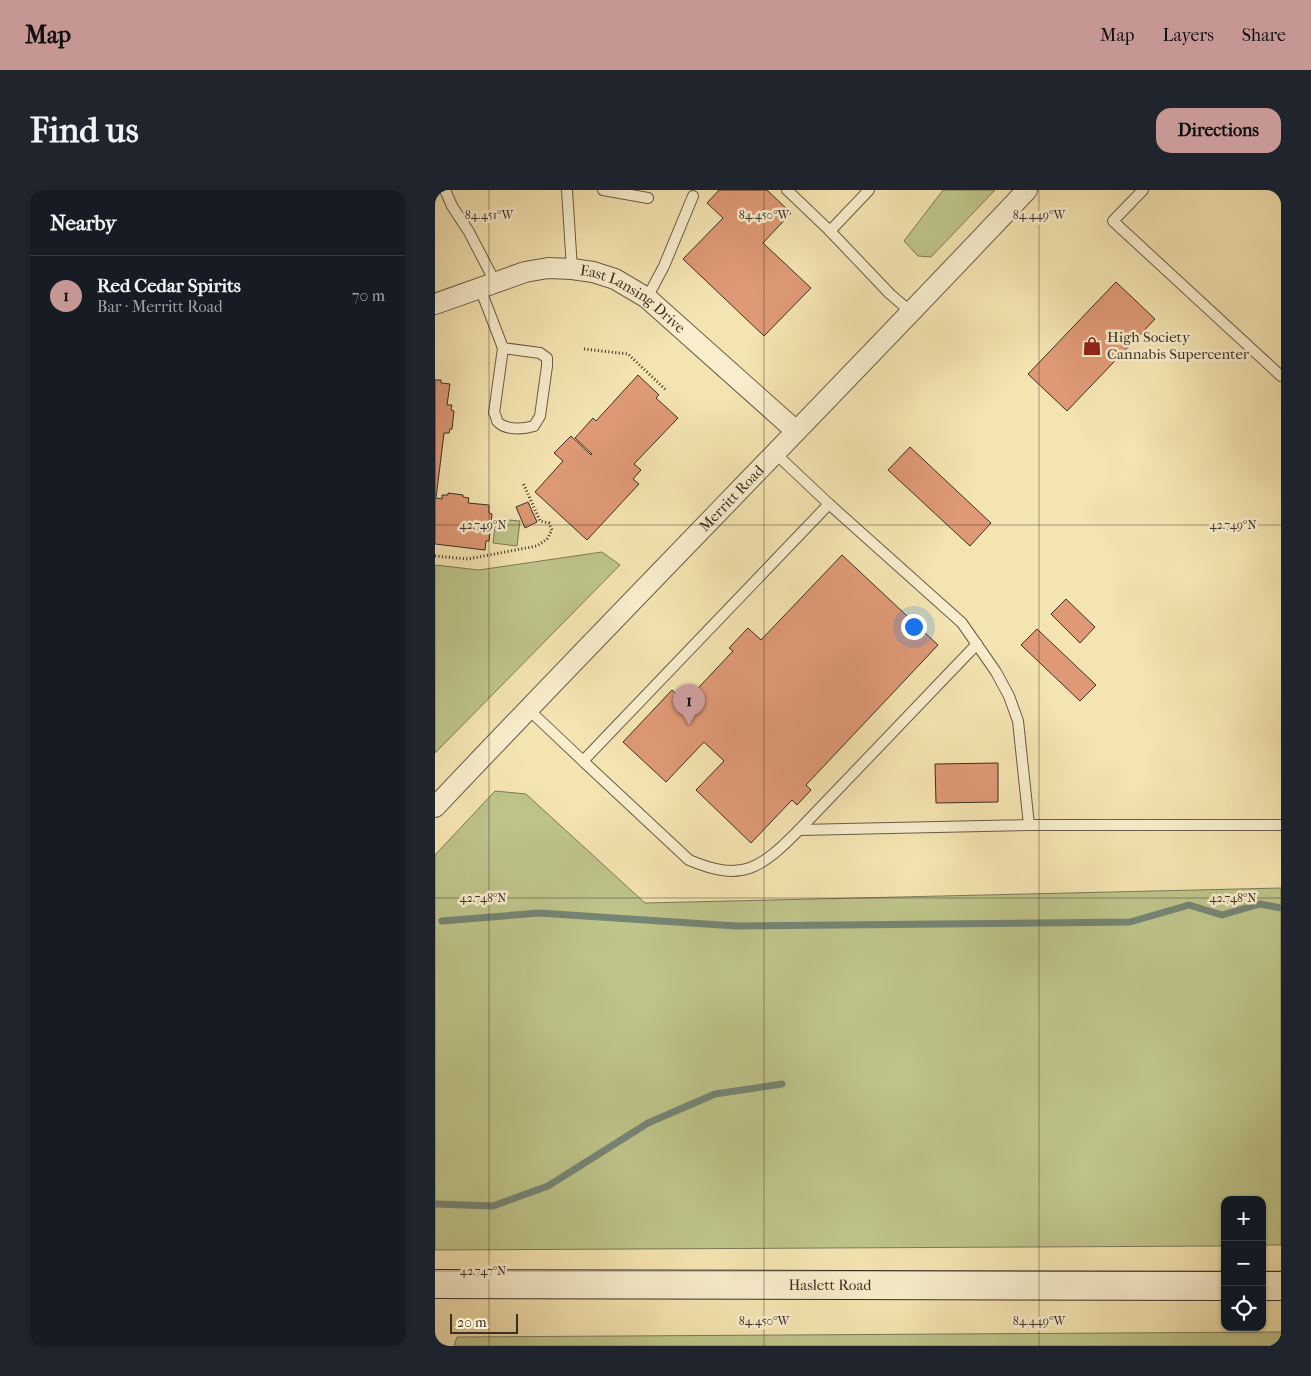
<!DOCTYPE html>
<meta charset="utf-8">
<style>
:root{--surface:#171b24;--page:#20242c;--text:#f1f3f6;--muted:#9ea1a6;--line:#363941;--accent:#c59692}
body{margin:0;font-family:"IM FELL French Canon",serif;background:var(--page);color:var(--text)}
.controls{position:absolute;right:15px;bottom:15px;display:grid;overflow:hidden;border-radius:10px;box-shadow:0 1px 4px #0004}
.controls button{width:45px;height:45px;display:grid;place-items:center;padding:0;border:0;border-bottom:1px solid var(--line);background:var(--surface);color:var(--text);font:25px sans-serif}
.scale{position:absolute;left:15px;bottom:12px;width:68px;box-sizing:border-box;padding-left:5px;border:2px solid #3b2f24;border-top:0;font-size:14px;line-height:18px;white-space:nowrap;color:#3b2f24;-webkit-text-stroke:4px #f8edcc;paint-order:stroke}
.you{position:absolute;left:478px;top:436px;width:18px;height:18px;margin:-12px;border:4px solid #fff;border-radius:50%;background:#1a73e8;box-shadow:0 0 0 8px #1a73e833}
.badge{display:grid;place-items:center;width:32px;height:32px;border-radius:50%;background:var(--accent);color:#111;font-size:16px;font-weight:700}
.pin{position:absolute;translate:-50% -41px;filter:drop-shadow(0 1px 2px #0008)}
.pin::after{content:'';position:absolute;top:26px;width:18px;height:15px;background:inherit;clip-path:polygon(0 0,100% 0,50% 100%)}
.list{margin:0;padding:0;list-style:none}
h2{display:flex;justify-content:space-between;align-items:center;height:65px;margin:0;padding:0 20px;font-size:21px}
h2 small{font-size:16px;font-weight:400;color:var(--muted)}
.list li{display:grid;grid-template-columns:32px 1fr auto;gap:15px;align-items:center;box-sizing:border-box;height:80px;padding:0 20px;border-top:1px solid var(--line)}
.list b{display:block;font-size:19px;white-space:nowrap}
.list p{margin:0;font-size:16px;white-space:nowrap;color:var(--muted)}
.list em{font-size:16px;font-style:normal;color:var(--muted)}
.icon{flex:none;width:28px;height:28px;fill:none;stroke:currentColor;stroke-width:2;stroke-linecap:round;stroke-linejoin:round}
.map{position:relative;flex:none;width:846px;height:1156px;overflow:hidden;border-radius:15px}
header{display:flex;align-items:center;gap:30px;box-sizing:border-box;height:70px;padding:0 25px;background:var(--accent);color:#111}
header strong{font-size:24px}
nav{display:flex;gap:28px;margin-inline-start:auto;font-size:18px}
.intro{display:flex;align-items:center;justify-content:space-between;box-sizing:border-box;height:120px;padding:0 30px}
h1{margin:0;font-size:35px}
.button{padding:12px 22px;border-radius:15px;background:var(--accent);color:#111;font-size:18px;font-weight:700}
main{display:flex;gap:30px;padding:0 30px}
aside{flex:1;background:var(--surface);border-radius:15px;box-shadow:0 1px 4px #0004}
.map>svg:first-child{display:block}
</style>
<header>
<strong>Map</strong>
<nav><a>Map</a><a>Layers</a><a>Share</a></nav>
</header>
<div class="intro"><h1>Find us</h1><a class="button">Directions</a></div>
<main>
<aside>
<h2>Nearby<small></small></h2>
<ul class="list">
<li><span class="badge">1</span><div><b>Red Cedar Spirits</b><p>Bar · Merritt Road</p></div><em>70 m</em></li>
</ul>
</aside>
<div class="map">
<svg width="846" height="1156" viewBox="0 0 846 1156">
<rect width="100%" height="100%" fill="#f4e4b1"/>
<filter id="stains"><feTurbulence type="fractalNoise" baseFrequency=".004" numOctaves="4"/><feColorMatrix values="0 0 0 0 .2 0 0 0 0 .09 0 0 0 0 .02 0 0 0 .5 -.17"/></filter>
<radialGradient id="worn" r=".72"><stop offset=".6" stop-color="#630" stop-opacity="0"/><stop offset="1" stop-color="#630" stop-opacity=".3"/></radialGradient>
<g fill="#bec48a" stroke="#7c7a57">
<path d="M508,0H560L496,67L483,66L469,51Z"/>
<path d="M61,329L85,331L82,356L58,353Z"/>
<path d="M167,362L185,375L0,563V375L44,380Z"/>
<path d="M60,601L91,604L210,713L846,698V1055H827V1010H790V1056L0,1060V665Z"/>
<path d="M846,1142V1156H19L22,1147Z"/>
</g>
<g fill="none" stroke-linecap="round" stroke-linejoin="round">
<g stroke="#758574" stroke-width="7">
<path d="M7,731L104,723L301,736L695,732L754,715L787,725L825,714L846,718"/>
<path d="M0,1014L58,1016L113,996L213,933L280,904L347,894"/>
</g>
</g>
<g fill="#df9976" stroke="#3b2f24">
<path d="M284,0H332L356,23L328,53L376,98L329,146L248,69L288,28L272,13Z"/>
<path d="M681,92L720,129L632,221L593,184Z"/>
<path d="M203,185L224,205L221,208L243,228L199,274L206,280L198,289L204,294L152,350L100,302L128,271L119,263L136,246L156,265L157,264L140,248L158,228L161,231Z"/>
<path d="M0,190H6V193L15,194L12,215H17L16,220L19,221L17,239H15L14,243H9L1,308L7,309V305H13V303L28,305V307L34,308L33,313L54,315V323L57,324L54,351H51L50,360L0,354Z"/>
<path d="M475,257L556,333L535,356L453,280Z"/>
<path d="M93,312L102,332L90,338L81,317Z"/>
<path d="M407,365L503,455L371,595L376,600L362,615L357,610L316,653L261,600L289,571L269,552L231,592L188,552L237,500L250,512L298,461L294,458L313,438L326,450Z"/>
<path d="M631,409L660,437L645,453L616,424Z"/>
<path d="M602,439L661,495L645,511L586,455Z"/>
<path d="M563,573V612L501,613L500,574Z"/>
</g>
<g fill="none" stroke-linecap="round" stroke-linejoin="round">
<g stroke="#695c47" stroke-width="12">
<g id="service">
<path d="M10,0L17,16L34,42L60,92"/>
<path d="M132,0L137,79"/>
<path d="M168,0L213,8"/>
<path d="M352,0L395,41L455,104L476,122"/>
<path d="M708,0L678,31L846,186"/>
<path d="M395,41L434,0"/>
<path d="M45,98L68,158L59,223C60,223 62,230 62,231C70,241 89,239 99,236L105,226L112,176V168L105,163L68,158"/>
<path d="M212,108L229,76L258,6"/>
<path d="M93,519L148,571L394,314L341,264"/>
<path d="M148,571L254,670C308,693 326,678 364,640L594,635L583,531L574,506L561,482L527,433L394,314"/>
<path d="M594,635H846"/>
<path d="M364,640L542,454"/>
</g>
</g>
<g stroke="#695c47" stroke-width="22">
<g id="minor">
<path id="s1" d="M0,114L90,82L113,78L137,79L158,82L180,89L212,108L361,241"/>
<path id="s2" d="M0,617C196,410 396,208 592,0"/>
</g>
</g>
<g stroke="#3b2f24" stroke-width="30">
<g id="secondary">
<path id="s3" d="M0,1094L790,1096"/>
<path d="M827,1096H846"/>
</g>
</g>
<g stroke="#3b2f24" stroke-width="3" stroke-dasharray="1 2.5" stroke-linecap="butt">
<path d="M149,159L193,164L232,201"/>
<path d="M0,366L33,369L102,356L112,349L117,340L114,333L105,331L88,293"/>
</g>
<use href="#service" stroke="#f8edcc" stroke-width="10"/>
<use href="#minor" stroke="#f8edcc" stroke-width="20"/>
<use href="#secondary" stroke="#f8edcc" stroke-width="28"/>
</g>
<path fill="none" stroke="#3b2f24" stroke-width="1" stroke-opacity="0.45" d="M54,0V1156M329,0V1156M604,0V1156M0,335H846M0,708H846M0,1081H790M827,1081H846"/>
<defs>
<g id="shop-bare" transform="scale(1.5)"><path d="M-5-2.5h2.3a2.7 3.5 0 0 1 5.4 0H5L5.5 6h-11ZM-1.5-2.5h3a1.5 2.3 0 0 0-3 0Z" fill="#8f2418" stroke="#f8edcc" stroke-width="2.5" paint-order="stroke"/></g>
</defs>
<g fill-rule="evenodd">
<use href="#shop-bare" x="657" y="156"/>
</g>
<g text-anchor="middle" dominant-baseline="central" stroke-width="5" stroke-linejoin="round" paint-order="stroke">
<g font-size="15" fill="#3b2f24" stroke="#f8edcc">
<text stroke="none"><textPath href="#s1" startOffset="212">East Lansing Drive</textPath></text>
<text stroke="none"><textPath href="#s2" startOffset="428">Merritt Road</textPath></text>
<text stroke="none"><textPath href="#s3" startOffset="395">Haslett Road</textPath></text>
</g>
<g font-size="15" fill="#3b2f24" stroke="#f8edcc" text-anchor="start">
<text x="672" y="147">High Society<tspan x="672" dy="17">Cannabis Supercenter</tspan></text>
</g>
</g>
<g font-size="12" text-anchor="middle" fill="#3b2f24" stroke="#f8edcc" stroke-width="5" stroke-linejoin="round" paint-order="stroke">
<text x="54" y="29">84.451°W</text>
<text x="329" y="29">84.450°W</text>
<text x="604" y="29">84.449°W</text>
<text x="48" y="339">42.749°N</text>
<text x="798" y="339">42.749°N</text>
<text x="48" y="712">42.748°N</text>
<text x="798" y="712">42.748°N</text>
<text x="48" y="1085">42.747°N</text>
<text x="329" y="1135">84.450°W</text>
<text x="604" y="1135">84.449°W</text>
</g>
<rect width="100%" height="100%" filter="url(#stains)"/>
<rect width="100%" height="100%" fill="url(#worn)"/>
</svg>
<div class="controls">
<button>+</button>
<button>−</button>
<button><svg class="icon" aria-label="locate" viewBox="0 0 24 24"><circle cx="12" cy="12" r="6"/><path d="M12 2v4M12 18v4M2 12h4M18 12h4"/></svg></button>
</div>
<div class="scale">20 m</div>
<div class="you"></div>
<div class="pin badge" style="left:254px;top:535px">1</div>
</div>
</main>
